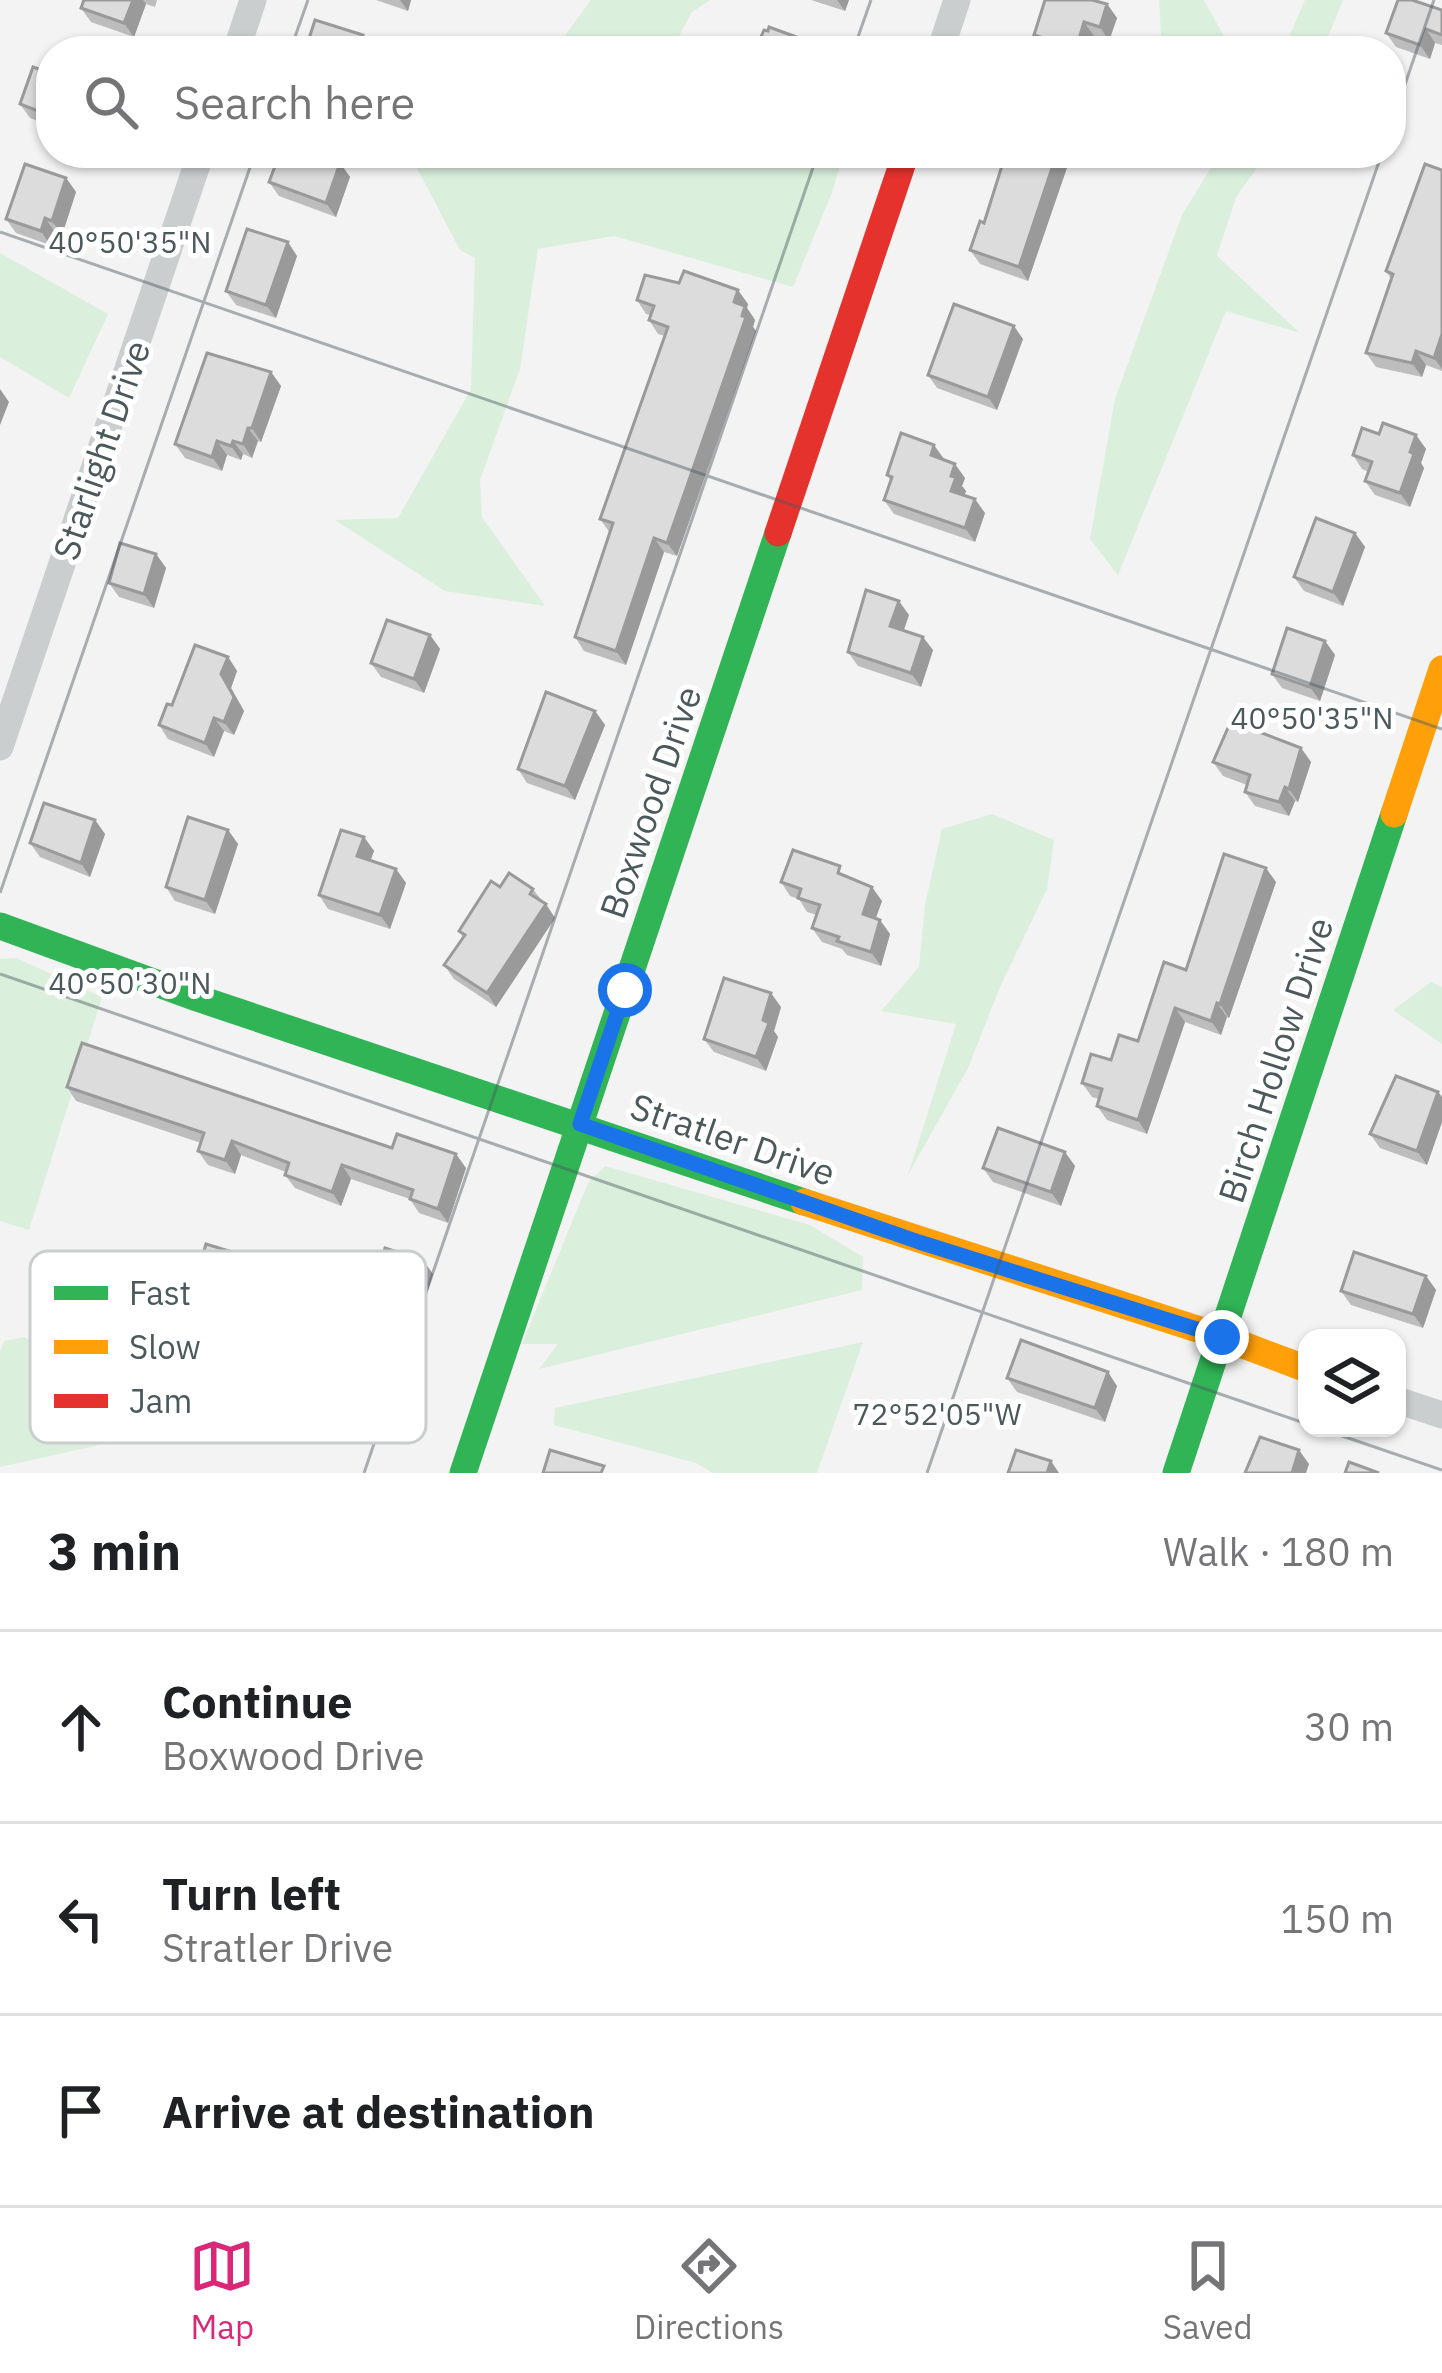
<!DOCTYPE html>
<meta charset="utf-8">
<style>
:root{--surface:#fff;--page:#f6f6f6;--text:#202124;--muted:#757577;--line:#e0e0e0;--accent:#db2777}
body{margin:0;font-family:"IBM Plex Sans",sans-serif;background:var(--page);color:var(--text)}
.controls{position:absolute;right:36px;bottom:36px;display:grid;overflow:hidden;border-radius:24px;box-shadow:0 3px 9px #0004}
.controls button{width:108px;height:108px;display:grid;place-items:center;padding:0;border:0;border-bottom:3px solid var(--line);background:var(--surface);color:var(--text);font:60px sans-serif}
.stop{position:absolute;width:36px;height:36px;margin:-27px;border:9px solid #1a73e8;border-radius:50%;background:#fff}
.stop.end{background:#1a73e8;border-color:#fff;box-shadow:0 3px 12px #0008}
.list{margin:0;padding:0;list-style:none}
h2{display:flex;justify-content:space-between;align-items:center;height:156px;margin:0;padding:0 48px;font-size:51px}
h2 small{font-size:39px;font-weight:400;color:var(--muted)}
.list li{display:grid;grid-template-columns:78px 1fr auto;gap:36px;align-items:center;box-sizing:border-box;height:192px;padding:0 48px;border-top:3px solid var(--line)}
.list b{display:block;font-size:45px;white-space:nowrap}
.list p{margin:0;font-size:39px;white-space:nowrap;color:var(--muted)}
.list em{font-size:39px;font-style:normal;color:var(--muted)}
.icon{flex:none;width:66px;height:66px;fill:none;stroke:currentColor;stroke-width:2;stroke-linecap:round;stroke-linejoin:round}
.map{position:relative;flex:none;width:1442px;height:1473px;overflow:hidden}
.search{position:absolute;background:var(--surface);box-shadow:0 3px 9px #0004;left:36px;right:36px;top:36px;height:132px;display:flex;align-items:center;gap:30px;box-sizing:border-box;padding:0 42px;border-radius:48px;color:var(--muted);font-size:45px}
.sheet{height:732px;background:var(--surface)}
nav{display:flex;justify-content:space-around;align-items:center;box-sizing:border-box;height:168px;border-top:3px solid var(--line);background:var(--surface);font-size:33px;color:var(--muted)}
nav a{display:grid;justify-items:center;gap:6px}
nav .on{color:var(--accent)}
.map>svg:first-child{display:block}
</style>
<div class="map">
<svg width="1442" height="1473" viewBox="0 0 1442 1473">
<rect width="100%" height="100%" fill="#f3f3f3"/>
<g fill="#daefdc">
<path d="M591,0H710L692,12L671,51H554Z"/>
<path d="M1159,0H1204L1232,51H1162Z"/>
<path d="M1305,0H1343L1322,51H1283Z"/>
<path d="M418,153H744L768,166L800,153H843L833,190L793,287L614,236L538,249L520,369L480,480L482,517L545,606L445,591L335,520L398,518L471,389L475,258L460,250L417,168Z"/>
<path d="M1220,153H1268L1236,197L1217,256L1300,333L1226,311L1118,575L1090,539L1115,399L1182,215Z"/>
<path d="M0,253L108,314L69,398L0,357Z"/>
<path d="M992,814L1054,840L1047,889L1000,987L968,1068L908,1175L956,1024L881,1011L919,967L925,905L942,829Z"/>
<path d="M16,958L102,997L29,1230L0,1221V959Z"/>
<path d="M1431,982L1442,987V1044L1393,1010Z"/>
<path d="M605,1166L810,1225L863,1257L862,1290L539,1369L558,1344H522L588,1183Z"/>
<path d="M164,1311L283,1321L352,1361L348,1390L0,1467V1352L4,1341L25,1337L57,1362L137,1365Z"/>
<path d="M863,1342L817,1473H713L696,1463L554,1425L555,1408Z"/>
</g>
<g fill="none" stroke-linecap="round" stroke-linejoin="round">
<g stroke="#cbcece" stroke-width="27">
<path d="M236,51L253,0"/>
<path d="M940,51L957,0"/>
<path d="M0,747L201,153"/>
<path d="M1397,1400L1442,1415"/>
</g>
<g stroke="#30b455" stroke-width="27">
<path d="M0,926L197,998L804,1202"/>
<path d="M463,1473L778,533"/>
<path d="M1176,1473L1394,814"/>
</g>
<g stroke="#ff9f0a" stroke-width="27">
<path d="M1394,814L1442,669"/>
<path d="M804,1202L1222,1337L1307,1369"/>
</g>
<path stroke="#e5322d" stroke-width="27" d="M778,533L906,153"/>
</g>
<g fill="#bdbdbe">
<path d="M82,0H157L155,7L146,4L134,37L91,22L81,8Z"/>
<path d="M376,0H411L408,11Z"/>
<path d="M811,0H849L845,11Z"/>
<path d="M1101,3L1107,4L1117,18L1109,41L1094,36L1089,51H1050L1044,49L1034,35Z"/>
<path d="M1442,10V45L1435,43L1430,59L1396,47L1386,33Z"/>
<path d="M51,70V126L30,118L20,104Z"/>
<path d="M1006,153H1072L1028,281L980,264L970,250L984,223Z"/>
<path d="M340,163L350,177L336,217L279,196L269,182Z"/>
<path d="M1442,170V371L1426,365L1422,377L1376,367L1366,353L1391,279L1386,271Z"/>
<path d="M66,178L76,192L62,235L55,232L50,245L16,233L6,219Z"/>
<path d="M297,256L276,318L236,305L226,291Z"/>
<path d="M679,283L748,304L747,308L755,320L753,327L756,331L677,556L664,552L626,665L584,651L575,637L610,533L600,519L665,336L658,334L649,320L650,315L646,314L637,300Z"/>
<path d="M1023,339L997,410L937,388L928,375Z"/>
<path d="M271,372L281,386L261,442L258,441L252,458L243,454L241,460L227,455L222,471L185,458L175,444Z"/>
<path d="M1379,434L1416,435L1426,449L1421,463L1424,468L1410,507L1375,495L1365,481L1369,472L1362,469L1353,455Z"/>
<path d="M944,459L965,478L962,486L966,491L964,495L985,513L975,542L894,514L884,500L891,481L887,475Z"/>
<path d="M1355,533L1365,547L1343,606L1304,591L1294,577Z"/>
<path d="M156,554L166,568L154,608L119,597L109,583Z"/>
<path d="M909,615L904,630L933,650L921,687L858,666L848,652Z"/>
<path d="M430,635L440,649L424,693L381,677L371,663Z"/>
<path d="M1325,641L1335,655L1320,701L1282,688L1272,674Z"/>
<path d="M228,657L237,671L231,688L244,711L234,735L224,731L214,757L168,739L159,725L172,705Z"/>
<path d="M595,711L605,725L575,800L527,783L518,769Z"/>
<path d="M1301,748L1311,762L1298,802L1295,801L1289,816L1255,806L1245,792L1247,785L1223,776L1213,762Z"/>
<path d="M95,820L105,834L90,877L40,857L30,843Z"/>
<path d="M228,830L238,844L215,914L175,901L166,887Z"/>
<path d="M364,837L374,851L370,861L396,869L406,883L390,929L328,909L319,895Z"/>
<path d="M848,877L882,901L876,918L890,934L881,966L847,955L842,949L822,942L812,928L817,915L807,912L799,899L790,896L781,882Z"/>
<path d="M1276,882L1229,1018L1227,1017L1221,1035L1185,1022L1147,1134L1107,1120L1097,1106L1099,1099L1092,1097L1082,1083L1138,1041L1186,970Z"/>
<path d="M500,887L533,889L555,918L496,1007L454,979L444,965L463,937L459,931Z"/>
<path d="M781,1007L774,1031L778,1037L766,1071L714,1052L704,1039Z"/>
<path d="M67,1087L392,1148L466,1168L448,1223L419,1213L410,1199L351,1179L341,1206L295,1188L285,1175L286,1172L241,1155L235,1174L208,1165L198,1151L201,1143L76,1101Z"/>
<path d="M1438,1092L1442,1097V1122L1427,1165L1380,1148L1370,1134Z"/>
<path d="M1075,1166L1061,1206L993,1182L983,1168Z"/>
<path d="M229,1251L234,1258L223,1296L200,1289L195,1282Z"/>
<path d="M433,1274L412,1340L374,1327L365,1314Z"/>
<path d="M1426,1276L1436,1290L1423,1328L1351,1305L1341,1291Z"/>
<path d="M1007,1378L1117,1386L1105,1422L1017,1392Z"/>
</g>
<g fill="#9a9a9b">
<path d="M133,0H143L146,4L134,37L124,23Z"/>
<path d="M400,0H411L408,11Z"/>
<path d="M837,0H849L845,11Z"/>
<path d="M1107,4L1117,18L1109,41L1100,27Z"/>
<path d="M1084,22L1094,36L1089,51H1077L1076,49Z"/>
<path d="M1426,29L1435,43L1430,59L1420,45Z"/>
<path d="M802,39L810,51H799Z"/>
<path d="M1057,153H1072L1028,281L1019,267Z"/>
<path d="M340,163L350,177L336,217L326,203Z"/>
<path d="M66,178L76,192L62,235L52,221Z"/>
<path d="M45,218L55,232L50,245L41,231Z"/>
<path d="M288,242L297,256L276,318L266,305Z"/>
<path d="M738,290L748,304L747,308L755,320L753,327L756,331L677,556L667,543Z"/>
<path d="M1014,326L1023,339L997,410L988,397Z"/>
<path d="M1442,334V369L1434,358Z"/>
<path d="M1416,351L1426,365L1422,377L1412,363Z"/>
<path d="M271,372L281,386L261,442L252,428Z"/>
<path d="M0,389L9,402L0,425Z"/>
<path d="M248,428L258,441L252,458L243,444Z"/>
<path d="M1416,435L1426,449L1421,463L1424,468L1410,507L1400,493L1410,452Z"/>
<path d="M217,441L227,455L222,471L212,457Z"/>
<path d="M233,441L243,454L241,460L231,446Z"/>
<path d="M934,445L944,459L940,469L931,455Z"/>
<path d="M955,464L965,478L962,486L966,491L961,505L951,491V476Z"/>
<path d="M975,499L985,513L975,542L965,528Z"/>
<path d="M1355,533L1365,547L1343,606L1333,592Z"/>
<path d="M654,538L664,552L626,665L616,651Z"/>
<path d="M156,554L166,568L154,608L144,594Z"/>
<path d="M899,601L909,615L900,640L890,626Z"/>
<path d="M430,635L440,649L424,693L414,679Z"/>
<path d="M923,637L933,650L921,687L911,673Z"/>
<path d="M1325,641L1335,655L1320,701L1310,687Z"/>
<path d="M228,657L237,671L231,688L244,711L234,735L224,722L221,674Z"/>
<path d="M595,711L605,725L575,800L565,786Z"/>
<path d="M214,718L224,731L214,757L205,743Z"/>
<path d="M1301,748L1311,762L1298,802L1289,789Z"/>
<path d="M1285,787L1295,801L1289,816L1279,802Z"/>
<path d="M95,820L105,834L90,877L81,863Z"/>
<path d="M228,830L238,844L215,914L205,900Z"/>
<path d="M364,837L374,851L367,870L357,856Z"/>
<path d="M1266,868L1276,882L1229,1018L1220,1004Z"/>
<path d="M396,869L406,883L390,929L380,915Z"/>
<path d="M872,887L882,901L872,928L863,914Z"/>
<path d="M546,904L555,918L496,1007L487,993Z"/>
<path d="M880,920L890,934L881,966L871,952Z"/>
<path d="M771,993L781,1007L774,1031L778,1037L766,1071L756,1057L763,1020Z"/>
<path d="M1217,1003L1227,1017L1221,1035L1211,1021Z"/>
<path d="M1175,1008L1185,1022L1147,1134L1138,1120Z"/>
<path d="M1438,1092L1442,1097V1122L1427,1165L1417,1151Z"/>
<path d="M232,1141L241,1155L235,1174L225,1160Z"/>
<path d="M1065,1152L1075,1166L1061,1206L1051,1192Z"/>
<path d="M456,1154L466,1168L448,1223L438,1209Z"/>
<path d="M342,1165L351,1179L341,1206L332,1192Z"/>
<path d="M229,1251L234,1258L223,1296L218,1289Z"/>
<path d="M423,1260L433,1274L412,1340L403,1326Z"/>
<path d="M1426,1276L1436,1290L1423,1328L1413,1314Z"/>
<path d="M1108,1372L1117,1386L1105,1422L1095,1408Z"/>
<path d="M1299,1450L1309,1464L1306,1473H1292Z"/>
<path d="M1051,1461L1059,1473H1047Z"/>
</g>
<g fill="#dcdcdd" stroke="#9a9a9b" stroke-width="3">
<path d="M84,0H133L124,23L81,8Z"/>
<path d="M1045,0H1092L1107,4L1100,27L1084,22L1076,49L1034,35Z"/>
<path d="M1398,0H1412L1442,10V35L1426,29L1420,45L1386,33Z"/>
<path d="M315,20L363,35L361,43L381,51H305Z"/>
<path d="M769,27L802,39L799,51H755L764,30L768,31Z"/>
<path d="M33,67L50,73L51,70V116L20,104Z"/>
<path d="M280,153H311L340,163L326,203L269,182Z"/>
<path d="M1006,153H1057L1019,267L970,250L980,221L984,223Z"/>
<path d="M25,164L66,178L52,221L45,218L41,231L6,219Z"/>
<path d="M1425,164L1442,170V334L1434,358L1416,351L1412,363L1366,353L1393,274L1386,271Z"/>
<path d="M247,229L288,242L266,305L226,291Z"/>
<path d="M684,271L738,290L734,302L745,306L742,316L746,317L667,543L654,538L616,651L575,637L613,523L600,519L668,327L649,320L654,306L637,300L645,275L679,283Z"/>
<path d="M954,304L1014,326L988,397L928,375Z"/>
<path d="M207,353L271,372L252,428H248L243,444L233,441L231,446L217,441L212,457L175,444Z"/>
<path d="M1383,423L1416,435L1410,452L1414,454L1400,493L1365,481L1372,462L1353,455L1362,428L1379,434Z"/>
<path d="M901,433L934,445L931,455L955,464L951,476L956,477L951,491L975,499L965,528L884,500L892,477L887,475Z"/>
<path d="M1316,518L1355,533L1333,592L1294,577Z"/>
<path d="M120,543L156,554L144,594L109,583Z"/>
<path d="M866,590L899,601L890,626L923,637L911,673L848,652Z"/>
<path d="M387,620L430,635L414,679L371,663Z"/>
<path d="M1287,628L1325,641L1310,687L1272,674Z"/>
<path d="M195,645L228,657L221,674L234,697L224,722L214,718L205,743L159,725L167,704L172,705Z"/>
<path d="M546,692L595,711L565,786L518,769Z"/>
<path d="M1231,721L1301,748L1289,789L1285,787L1279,802L1245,792L1250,775L1213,762Z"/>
<path d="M44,803L95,820L81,863L30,843Z"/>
<path d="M188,817L228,830L205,900L166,887Z"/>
<path d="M341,830L364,837L357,856L396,869L380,915L319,895Z"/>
<path d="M793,850L840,866L838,873L872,887L863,914L880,920L871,952L837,941L839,937L812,928L820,905L798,898L801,889L781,882Z"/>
<path d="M1224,854L1266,868L1220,1004L1217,1003L1211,1021L1175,1008L1138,1120L1097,1106L1102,1089L1082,1083L1091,1054L1111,1060L1119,1035L1138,1041L1164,962L1186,970Z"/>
<path d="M509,873L533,889L530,894L546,904L487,993L444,965L465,935L459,931L491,881L500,887Z"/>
<path d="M724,978L771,993L763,1020L769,1023L756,1057L704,1039Z"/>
<path d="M82,1043L392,1148L397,1134L456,1154L438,1209L410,1199L413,1190L342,1165L332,1192L285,1175L289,1163L232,1141L225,1160L198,1151L204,1133L67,1087Z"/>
<path d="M1396,1076L1438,1092L1417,1151L1370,1134Z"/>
<path d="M998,1128L1065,1152L1051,1192L983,1168Z"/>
<path d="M206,1244L229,1251L218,1289L195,1282Z"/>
<path d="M385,1248L423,1260L403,1326L365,1314Z"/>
<path d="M1354,1252L1426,1276L1413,1314L1341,1291Z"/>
<path d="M1021,1340L1108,1372L1095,1408L1007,1378Z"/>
<path d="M1260,1437L1299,1450L1292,1473H1245Z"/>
<path d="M550,1450L604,1466L601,1473H543Z"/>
<path d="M1016,1450L1051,1461L1047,1473H1008Z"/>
<path d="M1349,1462L1379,1473H1345Z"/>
</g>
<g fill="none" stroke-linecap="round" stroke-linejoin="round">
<path stroke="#1a73e8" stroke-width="15" d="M625,990L580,1124L919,1242L1222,1337"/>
</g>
<path fill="none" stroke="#4b595d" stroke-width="3" stroke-opacity="0.45" d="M290,51L308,0M853,51L871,0M1391,125L1434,0M0,232L1442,729M0,893L255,153M0,974L1307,1424M1319,1428L1442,1470M364,1473L818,153M927,1473L1382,153"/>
<g text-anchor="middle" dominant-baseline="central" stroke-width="10" stroke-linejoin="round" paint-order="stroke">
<g font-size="36" fill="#4b595d" stroke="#fff">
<text transform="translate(101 450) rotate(-71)">Starlight Drive</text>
<text transform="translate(650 802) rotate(-71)">Boxwood Drive</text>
<text transform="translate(1275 1060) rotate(-72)">Birch Hollow Drive</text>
<text transform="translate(733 1139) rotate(19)">Stratler Drive</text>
</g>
</g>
<rect x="30" y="1251" width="396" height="192" rx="18" fill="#fff" stroke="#c9cdce" stroke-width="3"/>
<rect x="54" y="1286" width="54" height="14" fill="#30b455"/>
<rect x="54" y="1340" width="54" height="14" fill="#ff9f0a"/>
<rect x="54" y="1394" width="54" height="14" fill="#e5322d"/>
<g font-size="33" fill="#4b595d">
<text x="129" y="1305">Fast</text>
<text x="129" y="1359">Slow</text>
<text x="129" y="1413">Jam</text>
</g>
<g font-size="30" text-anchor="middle" fill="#4b595d" stroke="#fff" stroke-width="10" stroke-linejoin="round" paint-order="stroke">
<text x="130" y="253">40°50'35"N</text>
<text x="1312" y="729">40°50'35"N</text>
<text x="130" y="994">40°50'30"N</text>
<text x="937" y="1425">72°52'05"W</text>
</g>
</svg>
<div class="controls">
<button><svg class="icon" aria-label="layers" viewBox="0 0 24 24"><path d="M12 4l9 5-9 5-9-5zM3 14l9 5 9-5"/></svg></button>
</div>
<div class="stop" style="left:625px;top:990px"></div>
<div class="stop end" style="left:1222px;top:1337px"></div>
<div class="search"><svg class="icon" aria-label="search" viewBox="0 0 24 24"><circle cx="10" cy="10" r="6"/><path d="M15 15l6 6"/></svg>Search here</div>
</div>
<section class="sheet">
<h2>3 min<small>Walk · 180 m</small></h2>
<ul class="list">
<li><svg class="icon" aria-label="ahead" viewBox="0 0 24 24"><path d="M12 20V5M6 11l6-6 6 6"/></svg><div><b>Continue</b><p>Boxwood Drive</p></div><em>30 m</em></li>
<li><svg class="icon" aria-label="left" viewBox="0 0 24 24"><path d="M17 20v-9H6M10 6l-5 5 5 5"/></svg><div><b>Turn left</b><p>Stratler Drive</p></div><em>150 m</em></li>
<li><svg class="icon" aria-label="arrive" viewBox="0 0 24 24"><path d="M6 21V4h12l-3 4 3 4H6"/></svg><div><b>Arrive at destination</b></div></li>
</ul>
</section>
<nav>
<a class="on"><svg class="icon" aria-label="map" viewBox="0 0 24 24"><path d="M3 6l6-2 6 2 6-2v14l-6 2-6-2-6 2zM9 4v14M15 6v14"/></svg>Map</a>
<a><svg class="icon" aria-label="directions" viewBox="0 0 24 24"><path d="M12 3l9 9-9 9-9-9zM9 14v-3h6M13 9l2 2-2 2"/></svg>Directions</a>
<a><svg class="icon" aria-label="saved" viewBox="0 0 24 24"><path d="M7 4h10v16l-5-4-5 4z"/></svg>Saved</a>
</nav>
